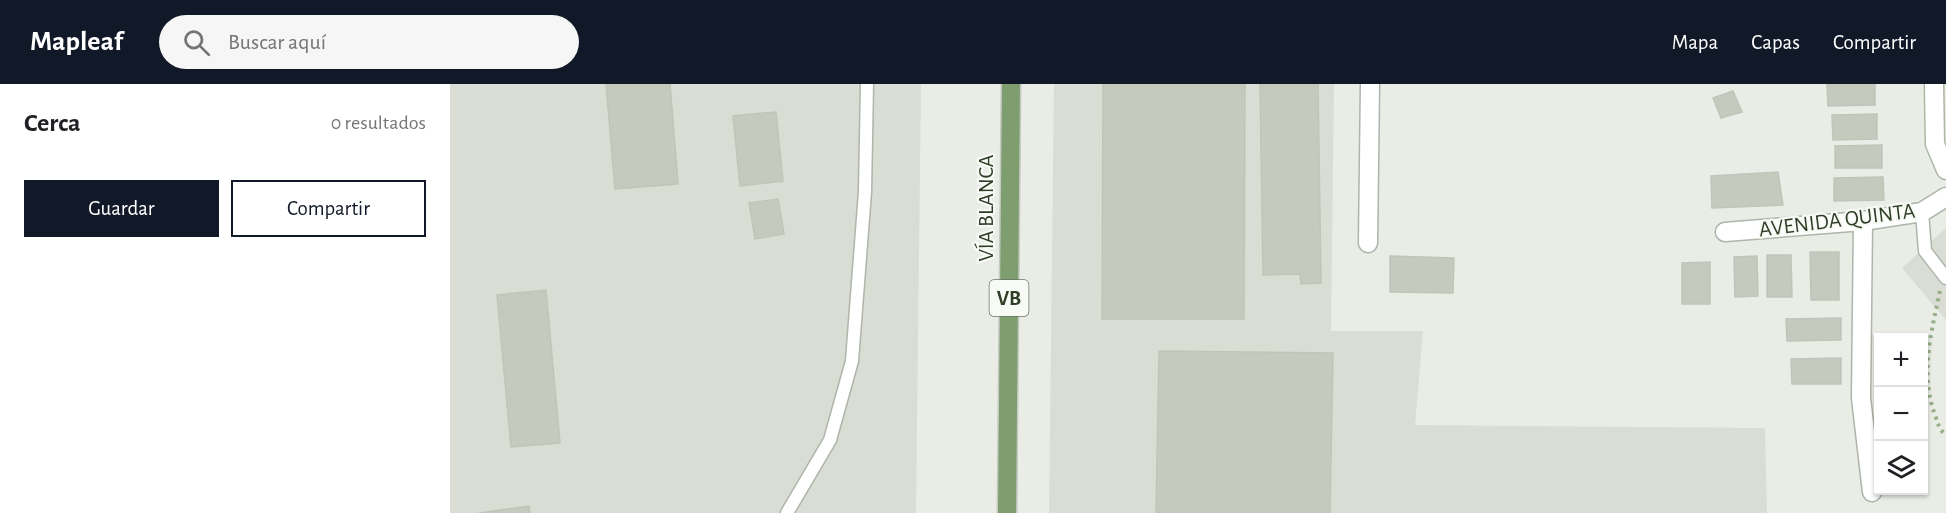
<!DOCTYPE html>
<html lang="es">
<meta charset="utf-8">
<style>
:root{--surface:#fff;--page:#f6f6f6;--text:#202124;--muted:#757577;--line:#e0e0e0;--accent:#111827}
body{margin:0;font-family:"Alegreya Sans",sans-serif;background:var(--page);color:var(--text)}
.controls{position:absolute;right:18px;bottom:18px;display:grid;overflow:hidden;border-radius:0px;box-shadow:0 2px 4px #0004}
.controls button{width:54px;height:54px;display:grid;place-items:center;padding:0;border:0;border-bottom:2px solid var(--line);background:var(--surface);color:var(--text);font:30px sans-serif}
.list{margin:0;padding:0;list-style:none}
h2{display:flex;justify-content:space-between;align-items:center;height:78px;margin:0;padding:0 24px;font-size:26px}
h2 small{font-size:20px;font-weight:400;color:var(--muted)}
.actions{display:flex;gap:12px;padding:18px 24px}
.actions a{flex:1;padding:14px 0;border:2px solid var(--accent);border-radius:0px;text-align:center;font-size:21px;color:var(--accent)}
.actions .main{background:var(--accent);color:#fff}
.icon{flex:none;width:33px;height:33px;fill:none;stroke:currentColor;stroke-width:2;stroke-linecap:round;stroke-linejoin:round}
.map{position:relative;flex:none;width:1496px;height:429px;overflow:hidden}
header{display:flex;align-items:center;gap:36px;box-sizing:border-box;height:84px;padding:0 30px;background:var(--accent);color:#fff}
header strong{font-size:28px}
nav{display:flex;gap:33px;margin-inline-start:auto;font-size:21px}
.search{width:420px;height:54px;background:var(--page);display:flex;align-items:center;gap:15px;box-sizing:border-box;padding:0 21px;border-radius:33px;color:var(--muted);font-size:22px}
main{display:flex}
aside{flex:1;background:var(--surface)}
.map>svg:first-child{display:block}
</style>
<header>
<strong>Mapleaf</strong>
<div class="search"><svg class="icon" aria-label="search" viewBox="0 0 24 24"><circle cx="10" cy="10" r="6"/><path d="M15 15l6 6"/></svg>Buscar aquí</div>
<nav><a>Mapa</a><a>Capas</a><a>Compartir</a></nav>
</header>
<main>
<aside>
<h2>Cerca<small>0 resultados</small></h2>
<ul class="list">
</ul>
<div class="actions"><a class="main">Guardar</a><a>Compartir</a></div>
</aside>
<div class="map">
<svg width="1496" height="429" viewBox="0 0 1496 429">
<rect width="100%" height="100%" fill="#eaede6"/>
<g fill="#d9ddd4">
<path d="M0,0H471L466,429H0Z"/>
<path d="M604,0H884L881,247H973L965,341L1315,344L1317,429H599Z"/>
<path d="M1496,144V236L1452,184Z"/>
</g>
<g fill="#c4cbbe" stroke="#bfc6b9" stroke-width="1.5">
<path d="M156,0H220L228,100L165,105Z"/>
<path d="M653,0H795L794,235H652Z"/>
<path d="M810,0H868L871,199L851,200L850,190L813,191Z"/>
<path d="M1377,0H1425V21L1378,22Z"/>
<path d="M1283,7L1292,28L1271,34L1263,14Z"/>
<path d="M326,28L333,97L290,102L283,32Z"/>
<path d="M1427,30V55L1383,56L1382,31Z"/>
<path d="M1432,61V84H1385V62Z"/>
<path d="M1328,88L1333,121L1262,124L1261,92Z"/>
<path d="M1433,93L1434,116L1384,117V94Z"/>
<path d="M328,115L334,150L305,155L299,119Z"/>
<path d="M1360,168H1389V216H1361Z"/>
<path d="M1317,171H1341L1342,213H1317Z"/>
<path d="M940,172L1004,174L1003,209L940,208Z"/>
<path d="M1307,172L1308,212L1285,213L1284,173Z"/>
<path d="M1260,178V220H1232V179Z"/>
<path d="M96,206L110,359L61,363L47,211Z"/>
<path d="M1391,234V256L1337,257L1336,235Z"/>
<path d="M709,267L883,269L880,429H706Z"/>
<path d="M1391,274V300H1342L1341,275Z"/>
<path d="M79,422L80,429H29Z"/>
</g>
<g fill="none" stroke-linecap="round" stroke-linejoin="round">
<g stroke="#aeb5a9" stroke-width="15">
<g id="lane">
<path d="M1472,128L1475,167L1496,194"/>
<path d="M337,429L380,356L402,277L415,108L417,0"/>
</g>
</g>
<g stroke="#aeb5a9" stroke-width="21">
<g id="street">
<path d="M1413,137L1411,314L1422,408"/>
<path d="M1275,148L1413,137L1472,128L1496,113"/>
<path d="M918,159L920,0"/>
</g>
</g>
<g stroke="#adb8a5" stroke-width="21">
<path id="secondary" d="M1484,0L1485,60L1496,86"/>
</g>
<g stroke="#c4c9c2" stroke-width="21">
<path id="primary" d="M557,429L561,0"/>
</g>
<path stroke="#97ae89" stroke-width="4" stroke-dasharray="3 4.5" stroke-linecap="butt" d="M1490,207C1481,249 1470,290 1485,331C1488,339 1489,346 1496,351"/>
<use href="#lane" stroke="#fff" stroke-width="12"/>
<use href="#street" stroke="#fff" stroke-width="18"/>
<use href="#secondary" stroke="#fff" stroke-width="18"/>
<use href="#primary" stroke="#7e9e6f" stroke-width="18"/>
</g>
<g text-anchor="middle" dominant-baseline="central" stroke-width="4.5" stroke-linejoin="round" paint-order="stroke">
<rect fill="#f8faf6" stroke="#6b7664" stroke-width="1.5" x="539.5" y="196" width="39" height="36" rx="4.5"/>
<g font-size="21" font-weight="bold" fill="#2e3e26">
<text x="559" y="214">VB</text>
</g>
<g font-size="22" fill="#2e3e26" stroke="#f8faf6">
<text transform="translate(536 124) rotate(-90)">VÍA BLANCA</text>
<text transform="translate(1387 136) rotate(-7)">AVENIDA QUINTA</text>
</g>
</g>
</svg>
<div class="controls">
<button>+</button>
<button>−</button>
<button><svg class="icon" aria-label="layers" viewBox="0 0 24 24"><path d="M12 4l9 5-9 5-9-5zM3 14l9 5 9-5"/></svg></button>
</div>
</div>
</main>
